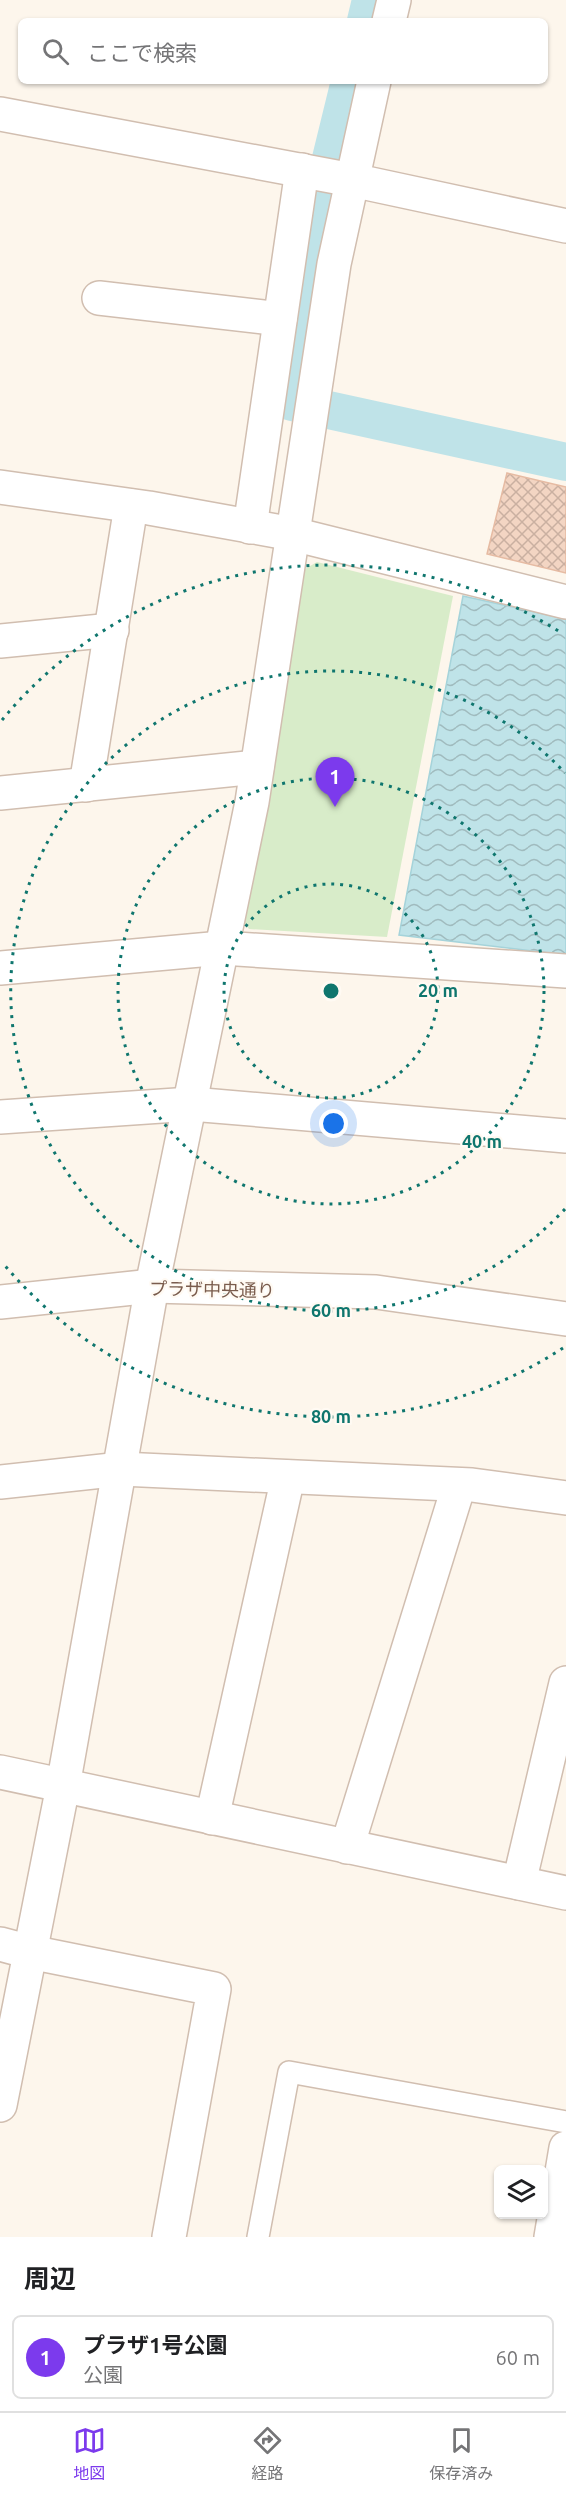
<!DOCTYPE html>
<html lang="ja">
<meta charset="utf-8">
<style>
:root{--surface:#fff;--page:#f2f2f2;--text:#202124;--muted:#757577;--line:#e0e0e0;--accent:#7c3aed}
body{margin:0;font-family:Ubuntu,"Noto Sans JP",sans-serif;background:var(--page);color:var(--text)}
.controls{position:absolute;right:18px;bottom:18px;display:grid;overflow:hidden;border-radius:9px;box-shadow:0 2px 4px #0004}
.controls button{width:54px;height:54px;display:grid;place-items:center;padding:0;border:0;border-bottom:2px solid var(--line);background:var(--surface);color:var(--text);font:30px sans-serif}
.you{position:absolute;left:334px;top:1124px;width:21px;height:21px;margin:-15px;border:4px solid #fff;border-radius:50%;background:#1a73e8;box-shadow:0 0 0 9px #1a73e833}
.badge{display:grid;place-items:center;width:39px;height:39px;border-radius:50%;background:var(--accent);color:#fff;font-size:20px;font-weight:700}
.pin{position:absolute;translate:-50% -50px;filter:drop-shadow(0 2px 3px #0008)}
.pin::after{content:'';position:absolute;top:32px;width:21px;height:18px;background:inherit;clip-path:polygon(0 0,100% 0,50% 100%)}
.list{margin:0;padding:0;list-style:none}
h2{display:flex;justify-content:space-between;align-items:center;height:78px;margin:0;padding:0 24px;font-size:26px}
h2 small{font-size:20px;font-weight:400;color:var(--muted)}
.list li{display:grid;grid-template-columns:39px 1fr auto;gap:18px;align-items:center;box-sizing:border-box;height:84px;margin:0 12px 12px;padding:0 12px;border:2px solid var(--line);border-radius:9px}
.list b{display:block;font-size:22px;white-space:nowrap}
.list p{margin:0;font-size:20px;white-space:nowrap;color:var(--muted)}
.list em{font-size:20px;font-style:normal;color:var(--muted)}
.icon{flex:none;width:33px;height:33px;fill:none;stroke:currentColor;stroke-width:2;stroke-linecap:round;stroke-linejoin:round}
.map{position:relative;flex:none;width:566px;height:2237px;overflow:hidden}
.search{position:absolute;background:var(--surface);box-shadow:0 2px 4px #0004;left:18px;right:18px;top:18px;height:66px;display:flex;align-items:center;gap:15px;box-sizing:border-box;padding:0 21px;border-radius:9px;color:var(--muted);font-size:22px}
.sheet{height:174px;background:var(--surface)}
nav{display:flex;justify-content:space-around;align-items:center;box-sizing:border-box;height:84px;border-top:2px solid var(--line);background:var(--surface);font-size:16px;color:var(--muted)}
nav a{display:grid;justify-items:center;gap:3px}
nav .on{color:var(--accent)}
.map>svg:first-child{display:block}
</style>
<div class="map">
<svg width="566" height="2237" viewBox="0 0 566 2237">
<defs>
<pattern id="water-waves" width="16" height="10" patternUnits="userSpaceOnUse" patternTransform="scale(1.5)"><rect width="16" height="10" fill="#bfe3e8"/><path d="M0 5q4-4 8 0t8 0" fill="none" stroke="#a0bbbe"/></pattern>
<pattern id="building-cross-hatch" width="8" height="8" patternUnits="userSpaceOnUse" patternTransform="scale(1.5)"><rect width="8" height="8" fill="#f3d5c3"/><path d="M0 0l8 8M0 8l8-8" fill="none" stroke="#cab0a1"/></pattern>
</defs>
<rect width="100%" height="100%" fill="#fdf6ec"/>
<path fill="#d8ecc9" d="M317,562L453,596L387,937L249,929L238,915L298,573Z"/>
<path fill="url(#water-waves)" stroke="#a5d3da" stroke-width="1.5" d="M463,596L566,619V955L399,935Z"/>
<g fill="none" stroke-linecap="round" stroke-linejoin="round">
<g stroke="#bfe3e8" stroke-width="38">
<path d="M366,21L371,0"/>
<path d="M350,81L326,179L292,402L566,462"/>
</g>
</g>
<path fill="url(#building-cross-hatch)" stroke="#e6bba3" stroke-width="1.5" d="M507,473L566,487V573L487,554Z"/>
<g fill="none" stroke-linecap="round" stroke-linejoin="round">
<g stroke="#d1beb0" stroke-width="24">
<path id="service" d="M258,2237L289,2072L566,2122"/>
</g>
<g stroke="#d1beb0" stroke-width="36">
<g id="minor">
<path d="M389,21L394,0"/>
<path d="M0,114L352,180L566,226"/>
<path d="M99,298L280,319"/>
<path d="M0,487L149,508L293,534L566,602"/>
<path d="M250,527L302,170"/>
<path d="M0,641L112,630"/>
<path d="M86,785L131,506"/>
<path d="M0,793L257,767"/>
<path d="M0,968L222,948L566,971"/>
<path d="M0,1117L191,1104L566,1136"/>
<path d="M0,1482L121,1469L472,1485L566,1498"/>
<path d="M0,1772L566,1893"/>
<path d="M212,1818L288,1477"/>
<path d="M347,1847L459,1485"/>
<path d="M519,1883L566,1683"/>
<path d="M0,1944L30,1952L214,1989L169,2237"/>
<path d="M0,2105L63,1786L152,1286L252,802L334,264L374,81"/>
<path d="M551,2237L566,2148"/>
</g>
</g>
<g stroke="#d1beb0" stroke-width="36">
<path id="tertiary" d="M0,1302L152,1286L376,1292L566,1319"/>
</g>
<use href="#service" stroke="#fff" stroke-width="21"/>
<use href="#minor" stroke="#fff" stroke-width="33"/>
<use href="#tertiary" stroke="#fff" stroke-width="33"/>
</g>
<g fill="none" stroke="#0f766e" stroke-width="3" stroke-dasharray="3 6">
<circle cx="331" cy="991" r="107"/>
<circle cx="331" cy="991" r="213"/>
<path d="M565 1209A320 320 0 1 1 565 773"/>
<path d="M563 1348A426 426 0 0 1 2 1262M2 720A426 426 0 0 1 563 634"/>
</g>
<g text-anchor="middle" dominant-baseline="central" stroke-width="4.5" stroke-linejoin="round" paint-order="stroke">
<g font-size="18" fill="#7a5c4d" stroke="#fffaf3">
<text transform="translate(212 1289) rotate(1)">プラザ中央通り</text>
</g>
</g>
<circle cx="331" cy="991" r="9" fill="#0f766e" stroke="#fffaf3" stroke-width="3"/>
<g font-size="18" text-anchor="middle" font-weight="bold" fill="#0f766e" stroke="#fffaf3" stroke-width="4.5" stroke-linejoin="round" paint-order="stroke">
<text x="438" y="997">20 m</text>
<text x="482" y="1148">40 m</text>
<text x="331" y="1317">60 m</text>
<text x="331" y="1423">80 m</text>
</g>
</svg>
<div class="controls">
<button><svg class="icon" aria-label="layers" viewBox="0 0 24 24"><path d="M12 4l9 5-9 5-9-5zM3 14l9 5 9-5"/></svg></button>
</div>
<div class="you"></div>
<div class="pin badge" style="left:335px;top:807px">1</div>
<div class="search"><svg class="icon" aria-label="search" viewBox="0 0 24 24"><circle cx="10" cy="10" r="6"/><path d="M15 15l6 6"/></svg>ここで検索</div>
</div>
<section class="sheet">
<h2>周辺<small></small></h2>
<ul class="list">
<li><span class="badge">1</span><div><b>プラザ1号公園</b><p>公園</p></div><em>60 m</em></li>
</ul>
</section>
<nav>
<a class="on"><svg class="icon" aria-label="map" viewBox="0 0 24 24"><path d="M3 6l6-2 6 2 6-2v14l-6 2-6-2-6 2zM9 4v14M15 6v14"/></svg>地図</a>
<a><svg class="icon" aria-label="directions" viewBox="0 0 24 24"><path d="M12 3l9 9-9 9-9-9zM9 14v-3h6M13 9l2 2-2 2"/></svg>経路</a>
<a><svg class="icon" aria-label="saved" viewBox="0 0 24 24"><path d="M7 4h10v16l-5-4-5 4z"/></svg>保存済み</a>
</nav>
